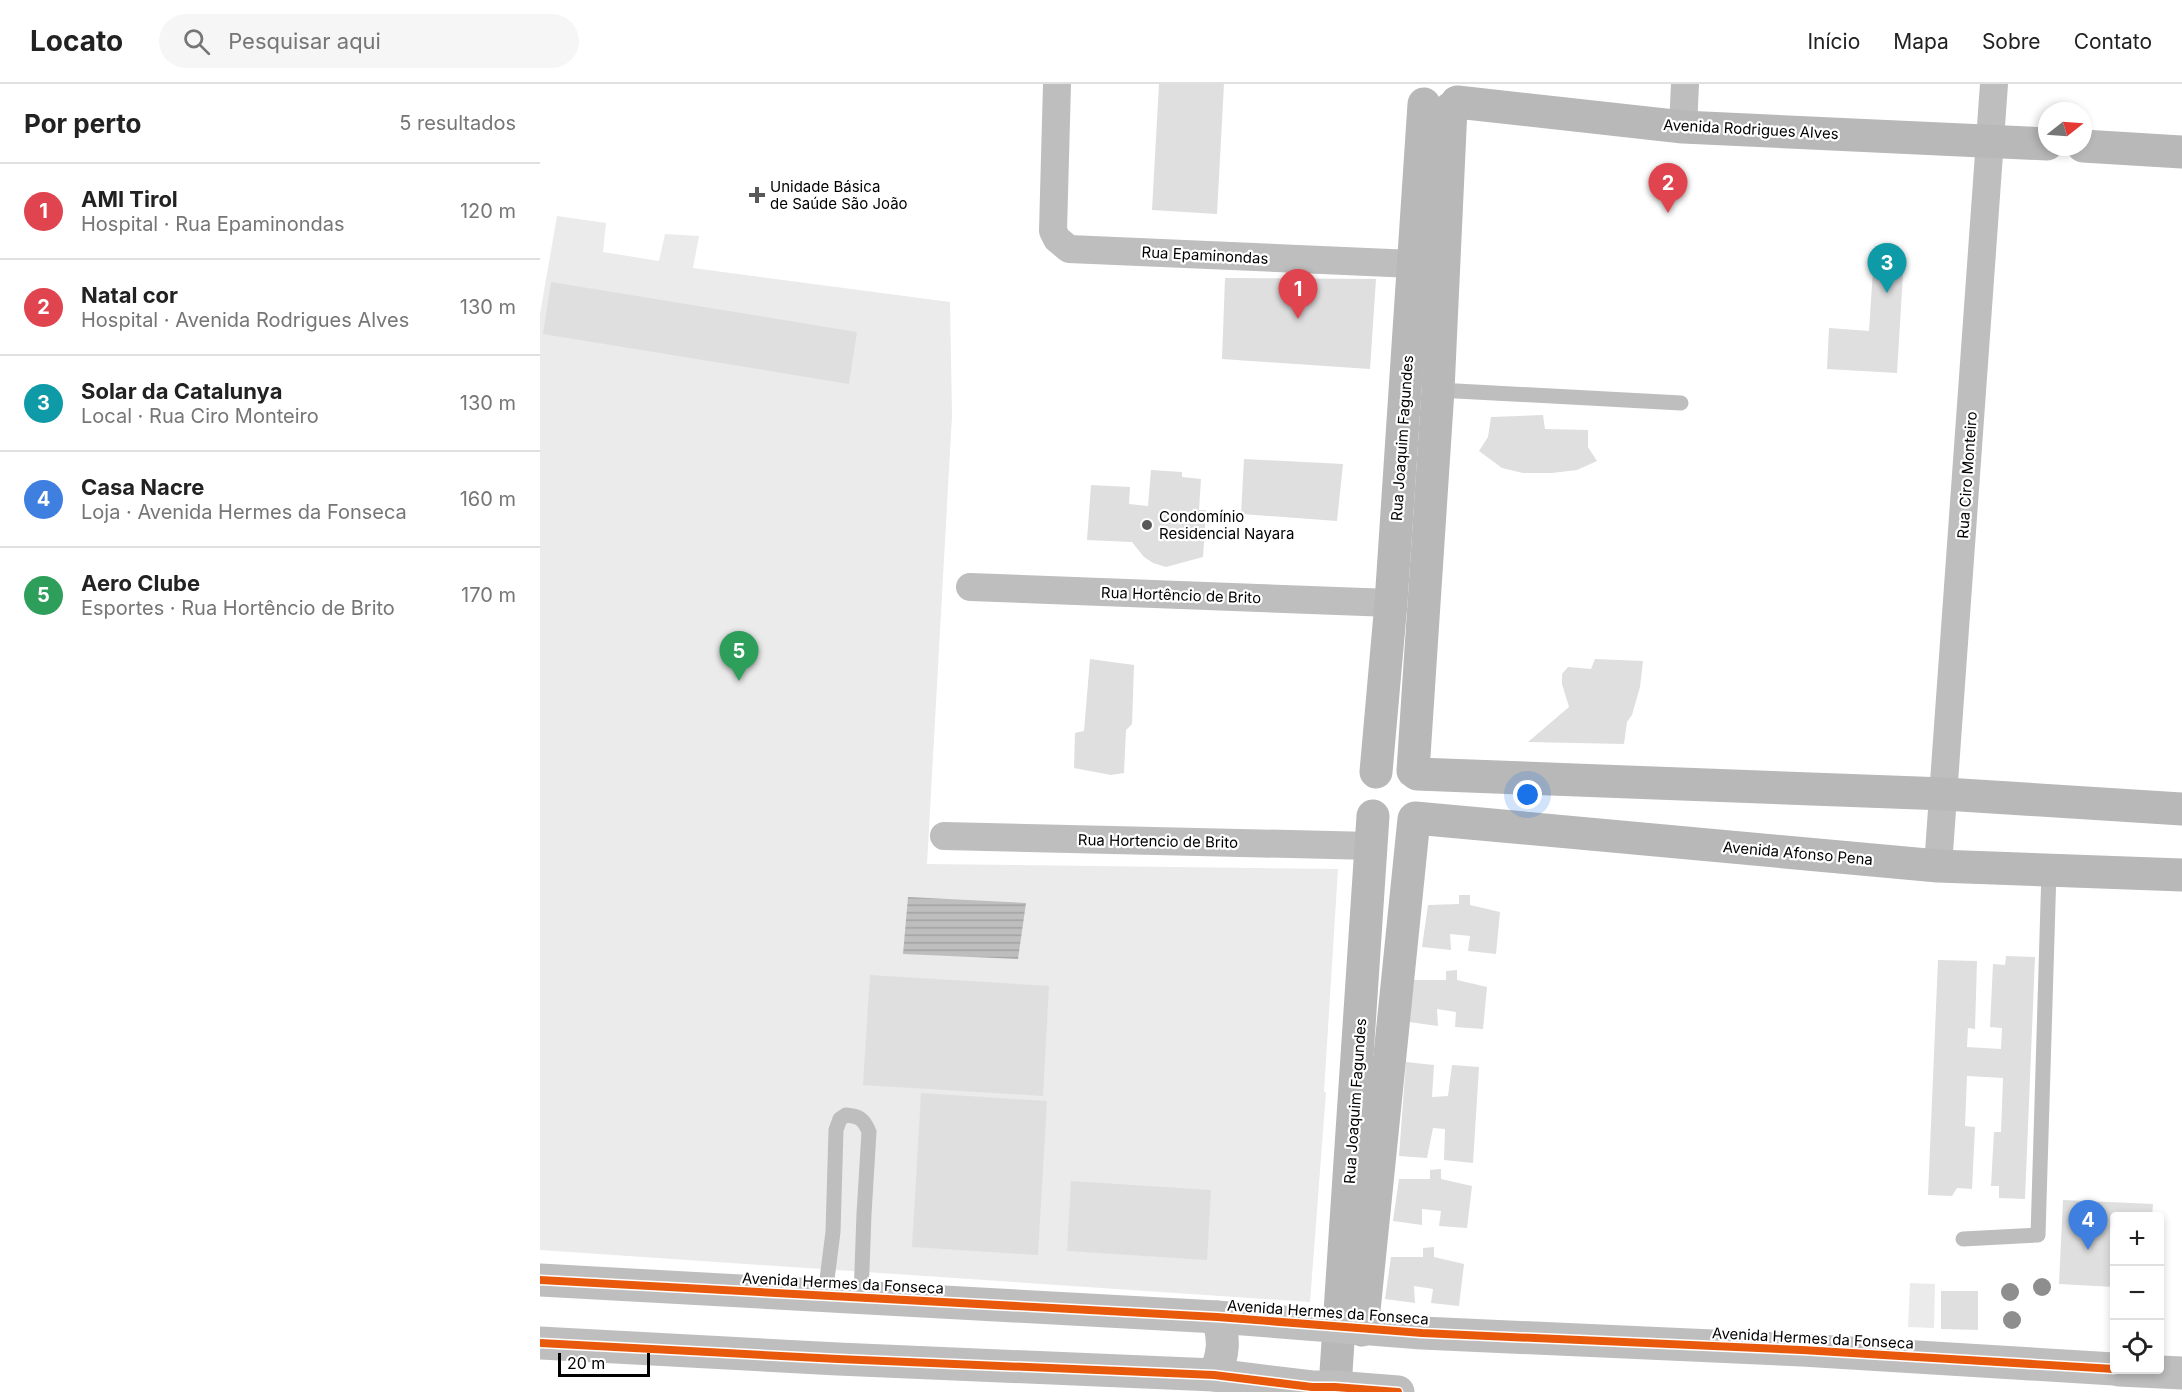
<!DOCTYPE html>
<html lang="pt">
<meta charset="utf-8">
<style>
:root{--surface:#fff;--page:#f6f6f6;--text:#222;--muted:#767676;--line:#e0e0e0;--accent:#595959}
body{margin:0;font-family:Inter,sans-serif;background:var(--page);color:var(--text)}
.controls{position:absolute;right:18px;bottom:18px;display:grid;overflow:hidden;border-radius:6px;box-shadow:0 3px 9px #0003}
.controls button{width:54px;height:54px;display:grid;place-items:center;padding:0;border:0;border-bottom:2px solid var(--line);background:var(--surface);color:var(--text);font:30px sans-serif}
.compass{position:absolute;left:1498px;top:18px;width:54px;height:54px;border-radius:50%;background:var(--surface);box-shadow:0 3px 9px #0003;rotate:73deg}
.scale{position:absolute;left:18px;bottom:15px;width:92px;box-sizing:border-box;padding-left:6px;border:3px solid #000;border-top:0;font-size:16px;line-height:21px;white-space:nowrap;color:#000;-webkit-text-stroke:4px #fff;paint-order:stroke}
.you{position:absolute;left:988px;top:711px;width:21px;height:21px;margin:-15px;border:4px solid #fff;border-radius:50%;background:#1a73e8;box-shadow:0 0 0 9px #1a73e833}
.badge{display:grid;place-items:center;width:39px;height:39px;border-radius:50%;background:var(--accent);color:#fff;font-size:20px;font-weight:700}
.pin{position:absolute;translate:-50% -50px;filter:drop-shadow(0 2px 3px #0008)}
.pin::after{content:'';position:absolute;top:32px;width:21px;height:18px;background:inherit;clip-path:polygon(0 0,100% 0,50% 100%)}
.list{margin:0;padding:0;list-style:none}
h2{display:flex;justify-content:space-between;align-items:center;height:78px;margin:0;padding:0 24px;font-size:26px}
h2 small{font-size:20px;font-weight:400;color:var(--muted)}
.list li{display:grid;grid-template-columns:39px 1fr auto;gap:18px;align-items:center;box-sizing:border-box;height:96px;padding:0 24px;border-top:2px solid var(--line)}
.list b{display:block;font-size:22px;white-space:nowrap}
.list p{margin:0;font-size:20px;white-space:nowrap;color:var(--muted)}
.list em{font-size:20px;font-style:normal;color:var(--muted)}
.icon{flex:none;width:33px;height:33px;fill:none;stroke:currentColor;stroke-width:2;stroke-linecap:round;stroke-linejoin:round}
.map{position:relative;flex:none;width:1642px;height:1308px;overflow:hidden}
header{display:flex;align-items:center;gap:36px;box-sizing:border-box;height:84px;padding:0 30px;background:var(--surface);border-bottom:2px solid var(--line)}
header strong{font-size:28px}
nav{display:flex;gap:33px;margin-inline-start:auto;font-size:21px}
.search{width:420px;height:54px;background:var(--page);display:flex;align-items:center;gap:15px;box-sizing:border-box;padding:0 21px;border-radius:33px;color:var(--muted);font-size:22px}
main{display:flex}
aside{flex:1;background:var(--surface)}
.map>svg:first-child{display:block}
</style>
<header>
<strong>Locato</strong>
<div class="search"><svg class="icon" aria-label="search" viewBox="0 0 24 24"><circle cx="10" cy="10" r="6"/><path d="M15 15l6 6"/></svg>Pesquisar aqui</div>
<nav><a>Início</a><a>Mapa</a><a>Sobre</a><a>Contato</a></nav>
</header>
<main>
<aside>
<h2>Por perto<small>5 resultados</small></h2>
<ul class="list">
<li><span class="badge" style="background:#e0444e">1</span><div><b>AMI Tirol</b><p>Hospital · Rua Epaminondas</p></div><em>120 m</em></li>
<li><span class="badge" style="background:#e0444e">2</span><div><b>Natal cor</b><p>Hospital · Avenida Rodrigues Alves</p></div><em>130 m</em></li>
<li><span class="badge" style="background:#0f9aa8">3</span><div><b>Solar da Catalunya</b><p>Local · Rua Ciro Monteiro</p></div><em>130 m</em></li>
<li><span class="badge" style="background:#3f7fe0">4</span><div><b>Casa Nacre</b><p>Loja · Avenida Hermes da Fonseca</p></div><em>160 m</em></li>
<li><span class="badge" style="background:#2e9e5b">5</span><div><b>Aero Clube</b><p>Esportes · Rua Hortêncio de Brito</p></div><em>170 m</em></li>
</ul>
</aside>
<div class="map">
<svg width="1642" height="1308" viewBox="0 0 1642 1308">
<defs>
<pattern id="water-rules" width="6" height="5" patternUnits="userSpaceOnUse" patternTransform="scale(1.5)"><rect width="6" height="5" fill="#bebebe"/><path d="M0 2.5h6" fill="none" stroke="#a2a2a2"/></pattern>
</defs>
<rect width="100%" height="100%" fill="#fff"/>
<g fill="#ebebeb">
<path d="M17,132L66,139L63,168L119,177L125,150L159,152L153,184L410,218L412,332L387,780L798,785L784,1008H786L770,1218L0,1166V230Z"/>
<path d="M1370,1199L1395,1200L1394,1244L1368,1243Z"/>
</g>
<path fill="url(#water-rules)" d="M368,813L486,819L478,875L363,870Z"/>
<g fill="#dfdfdf">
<path d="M619,0H684L677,130L612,126Z"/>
<path d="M1334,171L1364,173L1357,289L1287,285L1289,244L1329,247Z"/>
<path d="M685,194L836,195L830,285L682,275Z"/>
<path d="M11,198L317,248L309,300L3,250Z"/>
<path d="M1003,331L1005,345L1048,346V363L1057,377L1037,386L1012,389H983L962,384L939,367L948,353L951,333Z"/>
<path d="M704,375L803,380L797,437L701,430Z"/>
<path d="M611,386L642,388V393L661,395L659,426H666L663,473L626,483L613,479L604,473L592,458L547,456L551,401L590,403L589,420L608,422Z"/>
<path d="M550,575L594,581L592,640L586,646L584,689L571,691L534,684L535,649L544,647Z"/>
<path d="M1055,575L1103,577L1100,603L1092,631L1087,638L1084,660L988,658L1029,623L1022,600V590L1028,583L1051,585Z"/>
<path d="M919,811H930V821L960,828L956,870L928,867L930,852L910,850L911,866L882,863L888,821L919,820Z"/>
<path d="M1466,872L1495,873L1485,1115L1459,1114V1102H1451L1454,1048H1461L1463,994L1427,992L1425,1042L1435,1043L1432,1105L1417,1104L1412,1112L1388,1111L1398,876L1437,877L1435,945L1428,944L1427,963L1461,965L1462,944L1450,943L1453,880L1465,881Z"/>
<path d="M917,886V896L947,903L943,945L915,943L916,928L897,925L898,942L869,938L874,896H906V887Z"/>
<path d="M330,891L509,902L503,1012L323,1001Z"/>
<path d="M866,978L894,981L892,1013L908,1012L912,981L939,983L933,1079L904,1076L905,1045L893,1044L887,1074L859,1072Z"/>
<path d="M381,1009L507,1017L498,1171L372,1163Z"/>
<path d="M901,1085V1095L932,1102L927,1144L899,1142L901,1127L882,1125V1141L853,1137L859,1095H890V1086Z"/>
<path d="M531,1097L671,1106L667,1176L527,1167Z"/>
<path d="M1523,1116L1613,1120L1612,1132H1574V1203L1519,1200Z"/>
<path d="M894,1163V1173L924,1180L919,1222L891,1219L893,1205L874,1202L875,1219L845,1215L851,1173H883V1164Z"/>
<path d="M1401,1207H1438V1246L1401,1245Z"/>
</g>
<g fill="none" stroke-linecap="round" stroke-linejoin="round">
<g stroke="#bebebe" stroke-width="15">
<path d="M898,306L1141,319"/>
<path d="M1423,1155L1498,1151L1509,786"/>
<path d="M285,1211L293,1148L296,1046L300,1035L306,1031C319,1032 324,1035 329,1048L324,1130L321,1213"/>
</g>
<g stroke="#bebebe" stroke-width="28">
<path d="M517,0L513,147L517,155L529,165L873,180"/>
<path d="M1143,43L1145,0"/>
<path d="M430,503L851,519"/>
<path d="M404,752L832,762"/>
<path d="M1398,782L1454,0"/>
</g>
<g stroke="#b8b8b8" stroke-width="33">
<path d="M917,18L1143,43L1507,60"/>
<path d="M1543,62L1642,68"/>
<path d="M873,687L898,306L911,24"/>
<path d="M836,688L851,519L884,20"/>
<path d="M877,690L1405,710L1642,725"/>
<path d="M875,734L1398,782L1642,791"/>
<path d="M822,1246L874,735"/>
<path d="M795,1303L833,732"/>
</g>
<g stroke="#bebebe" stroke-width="33">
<path d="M0,1196L677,1233L882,1249L1262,1266L1574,1285"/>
<path d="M0,1259L298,1275L674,1291L772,1303H795L858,1308"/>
<path d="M1579,1286L1642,1289"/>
<path d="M674,1291C684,1271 685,1254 677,1233"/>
</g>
<g stroke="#fff" stroke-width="11">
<g id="cycleway">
<path d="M0,1196L677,1233L882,1249L1262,1266L1574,1285"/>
<path d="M0,1259L298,1275L674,1291L772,1303H795L858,1308"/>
</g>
</g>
<use href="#cycleway" stroke="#e8590c" stroke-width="8"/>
</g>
<g fill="#8e8e8e">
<circle cx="1502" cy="1203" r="9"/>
<circle cx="1470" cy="1208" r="9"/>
<circle cx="1472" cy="1236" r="9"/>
</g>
<g fill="#595959" stroke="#fff" stroke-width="2">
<path d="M214 102h6v6h6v6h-6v6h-6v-6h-6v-6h6z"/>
<circle cx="607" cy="441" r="6"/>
</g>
<g text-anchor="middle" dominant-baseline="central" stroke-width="4.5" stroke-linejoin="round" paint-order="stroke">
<g font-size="15" fill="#000" stroke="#fff">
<text transform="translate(1211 45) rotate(3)">Avenida Rodrigues Alves</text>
<text transform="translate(665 171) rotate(3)">Rua Epaminondas</text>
<text transform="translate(862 354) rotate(-86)">Rua Joaquim Fagundes</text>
<text transform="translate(1427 391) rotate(-86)">Rua Ciro Monteiro</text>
<text transform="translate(641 511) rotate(2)">Rua Hortêncio de Brito</text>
<text transform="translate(618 757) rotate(1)">Rua Hortencio de Brito</text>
<text transform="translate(1258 769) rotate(5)">Avenida Afonso Pena</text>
<text transform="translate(815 1017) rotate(-86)">Rua Joaquim Fagundes</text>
<text transform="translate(303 1199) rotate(3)">Avenida Hermes da Fonseca</text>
<text transform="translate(788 1228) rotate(4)">Avenida Hermes da Fonseca</text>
<text transform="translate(1273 1254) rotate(3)">Avenida Hermes da Fonseca</text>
</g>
<g font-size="15" fill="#000" stroke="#fff" text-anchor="start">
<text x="230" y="102">Unidade Básica<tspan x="230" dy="17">de Saúde São João</tspan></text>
<text x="619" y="432">Condomínio<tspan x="619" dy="17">Residencial Nayara</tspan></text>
</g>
</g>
</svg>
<div class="controls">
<button>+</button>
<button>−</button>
<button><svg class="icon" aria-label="locate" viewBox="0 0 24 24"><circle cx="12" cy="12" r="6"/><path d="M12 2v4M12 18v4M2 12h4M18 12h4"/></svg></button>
</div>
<svg class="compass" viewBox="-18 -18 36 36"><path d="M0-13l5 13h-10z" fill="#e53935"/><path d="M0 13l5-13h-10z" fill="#767676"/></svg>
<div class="scale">20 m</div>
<div class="you"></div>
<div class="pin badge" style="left:758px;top:235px;background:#e0444e">1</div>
<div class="pin badge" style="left:1128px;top:129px;background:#e0444e">2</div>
<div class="pin badge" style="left:1347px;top:209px;background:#0f9aa8">3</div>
<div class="pin badge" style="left:1548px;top:1166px;background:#3f7fe0">4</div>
<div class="pin badge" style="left:199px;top:597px;background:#2e9e5b">5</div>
</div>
</main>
